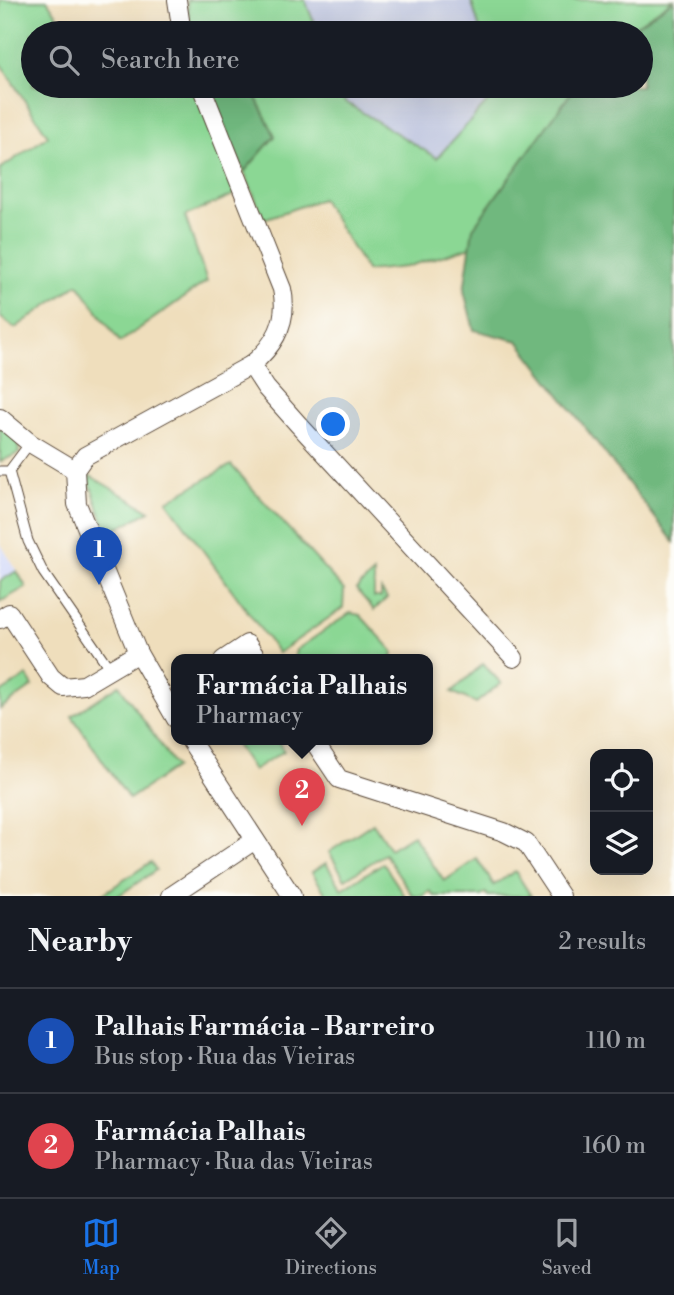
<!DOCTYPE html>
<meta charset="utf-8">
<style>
:root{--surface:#171b24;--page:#242831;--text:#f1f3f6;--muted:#9ea1a6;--line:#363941;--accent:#1a73e8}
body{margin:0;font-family:"Libre Bodoni",serif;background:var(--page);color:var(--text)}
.controls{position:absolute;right:21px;bottom:21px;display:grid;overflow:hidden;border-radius:14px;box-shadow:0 7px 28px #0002}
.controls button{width:63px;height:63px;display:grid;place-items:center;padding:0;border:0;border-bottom:2px solid var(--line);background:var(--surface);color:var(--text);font:35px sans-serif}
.you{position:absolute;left:334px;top:425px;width:24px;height:24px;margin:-18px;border:5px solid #fff;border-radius:50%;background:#1a73e8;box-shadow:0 0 0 10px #1a73e833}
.badge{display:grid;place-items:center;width:46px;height:46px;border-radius:50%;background:var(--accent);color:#fff;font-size:23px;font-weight:700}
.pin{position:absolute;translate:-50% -58px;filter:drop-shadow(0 2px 4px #0008)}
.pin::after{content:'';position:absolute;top:37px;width:24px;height:21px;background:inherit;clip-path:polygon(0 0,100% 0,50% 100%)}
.popup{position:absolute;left:171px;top:654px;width:262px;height:91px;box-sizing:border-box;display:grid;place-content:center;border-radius:14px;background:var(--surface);filter:drop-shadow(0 2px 5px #0005);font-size:23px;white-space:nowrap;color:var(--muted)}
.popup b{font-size:26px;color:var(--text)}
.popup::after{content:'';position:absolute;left:50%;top:100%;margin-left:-14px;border:14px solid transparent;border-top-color:var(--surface)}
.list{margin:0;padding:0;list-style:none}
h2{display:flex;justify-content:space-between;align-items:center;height:91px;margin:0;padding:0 28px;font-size:30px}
h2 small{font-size:23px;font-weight:400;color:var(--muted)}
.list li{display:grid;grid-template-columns:46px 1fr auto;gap:21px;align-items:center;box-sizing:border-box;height:105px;padding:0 28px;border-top:2px solid var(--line)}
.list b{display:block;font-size:26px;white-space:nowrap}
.list p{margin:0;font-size:23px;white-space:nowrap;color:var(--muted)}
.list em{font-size:23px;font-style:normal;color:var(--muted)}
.icon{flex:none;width:38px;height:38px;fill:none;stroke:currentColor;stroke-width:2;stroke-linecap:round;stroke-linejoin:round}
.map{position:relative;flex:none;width:674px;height:896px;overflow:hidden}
.search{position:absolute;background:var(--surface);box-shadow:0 7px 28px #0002;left:21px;right:21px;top:21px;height:77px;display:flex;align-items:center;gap:18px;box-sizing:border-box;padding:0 24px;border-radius:38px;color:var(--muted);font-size:26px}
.sheet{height:301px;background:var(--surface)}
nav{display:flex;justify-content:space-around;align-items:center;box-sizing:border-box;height:98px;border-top:2px solid var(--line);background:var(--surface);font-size:19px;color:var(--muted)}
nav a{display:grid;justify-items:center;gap:4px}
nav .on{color:var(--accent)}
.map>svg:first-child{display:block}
</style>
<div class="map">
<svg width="674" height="896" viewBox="0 0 674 896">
<rect width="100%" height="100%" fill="#fdfcf7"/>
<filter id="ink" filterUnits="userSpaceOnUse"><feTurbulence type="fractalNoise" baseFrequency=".0143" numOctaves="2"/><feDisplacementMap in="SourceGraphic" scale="14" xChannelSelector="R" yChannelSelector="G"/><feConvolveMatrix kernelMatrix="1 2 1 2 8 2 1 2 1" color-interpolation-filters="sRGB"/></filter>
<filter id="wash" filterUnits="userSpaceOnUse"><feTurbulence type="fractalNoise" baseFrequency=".00686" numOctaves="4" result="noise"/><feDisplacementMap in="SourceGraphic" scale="28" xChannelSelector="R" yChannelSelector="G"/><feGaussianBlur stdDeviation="1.57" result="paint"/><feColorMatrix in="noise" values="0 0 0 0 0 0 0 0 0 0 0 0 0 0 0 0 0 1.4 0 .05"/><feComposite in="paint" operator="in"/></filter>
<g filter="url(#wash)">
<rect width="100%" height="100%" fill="#efdebc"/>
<path fill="#d2d9f9" d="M0,543L17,571L0,581Z"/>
<g fill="#bcc3de">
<path d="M305,0H471L481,33H318Z"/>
<path d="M338,86H497L498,89L437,158L344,101Z"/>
</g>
<g fill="#8bd794" stroke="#638059" stroke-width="2">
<path d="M0,0H47L69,33H33V86H197L240,192L185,216L207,281L120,342L78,284L15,328L0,317V169L48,136L0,63Z"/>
<path d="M187,0H305L318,33H191Z"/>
<path d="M471,0H673L625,33H481Z"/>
<path d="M250,86H338L344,101L437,158L498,90L497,86H576L474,228L471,247L406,267L367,271L322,199L264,219L244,172L275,136Z"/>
<path d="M0,424L17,437L19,453L0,462Z"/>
<path d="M231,465L344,590L343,608L278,653L167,501Z"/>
<path d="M87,474L150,511L107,534Z"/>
<path d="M17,571L26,587L0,602V581Z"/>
<path d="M374,573V597H381V590L387,598L374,610L356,589Z"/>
<path d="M350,613L360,615L393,651L392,659L294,660L296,650Z"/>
<path d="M483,664L501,683L476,703L452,692Z"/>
<path d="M27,676L33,686L0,709V693Z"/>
<path d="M119,685L176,767L129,799L72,716Z"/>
<path d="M233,740H277L284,751L253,770Z"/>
<path d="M373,823L390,849L413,835L444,881L477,859L494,885L515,871L531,896H488L486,893L481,896H434L430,891L423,896H413L385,854L345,879L329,852Z"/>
<path d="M151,862L156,870L118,896H100Z"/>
<path d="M326,863L342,889L383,863L405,896H327L312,872Z"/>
</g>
<g fill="#70b87e" stroke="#56714e" stroke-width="2">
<path d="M674,0V542L518,341L474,330L464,291L473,228L576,86H641V33H625Z"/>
<path d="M207,86H250L275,136L244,172Z"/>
</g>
</g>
<g filter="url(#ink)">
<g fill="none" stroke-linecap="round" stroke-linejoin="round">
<g stroke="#564536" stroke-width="11">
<g id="service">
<path d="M0,471H9L30,443"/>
<path d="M9,471L28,541L43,572L110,669"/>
</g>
</g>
<g stroke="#564536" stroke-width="20">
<g id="minor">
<path d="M177,0L182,33"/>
<path d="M251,365L266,388L298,424L514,658"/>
<path d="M0,418L30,443L75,470"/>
<path d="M0,619L9,613L51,677L63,687L84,685L138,653"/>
<path d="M223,660L247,644L258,660"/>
<path d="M176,719L138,653L77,504L75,470L85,456L251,365C275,345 289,321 282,289L201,86"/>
<path d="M190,740L292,896"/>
<path d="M313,740L339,779L504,832L526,843L561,896"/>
<path d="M171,896L255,840"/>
</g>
</g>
<use href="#service" stroke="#fff" stroke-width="9"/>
<use href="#minor" stroke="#fff" stroke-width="18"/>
</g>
</g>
</svg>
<div class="controls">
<button><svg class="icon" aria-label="locate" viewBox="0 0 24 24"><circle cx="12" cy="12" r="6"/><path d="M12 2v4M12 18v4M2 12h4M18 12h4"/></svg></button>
<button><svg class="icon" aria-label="layers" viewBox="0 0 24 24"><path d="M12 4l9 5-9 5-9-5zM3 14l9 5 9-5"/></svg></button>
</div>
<div class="you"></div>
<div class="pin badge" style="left:99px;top:585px;background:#1a4fb4">1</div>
<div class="pin badge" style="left:302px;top:826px;background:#e0444e">2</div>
<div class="popup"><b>Farmácia Palhais</b>Pharmacy</div>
<div class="search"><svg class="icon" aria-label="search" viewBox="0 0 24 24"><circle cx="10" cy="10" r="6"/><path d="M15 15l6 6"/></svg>Search here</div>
</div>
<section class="sheet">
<h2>Nearby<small>2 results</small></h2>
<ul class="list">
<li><span class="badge" style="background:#1a4fb4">1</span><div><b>Palhais Farmácia - Barreiro</b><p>Bus stop · Rua das Vieiras</p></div><em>110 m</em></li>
<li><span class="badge" style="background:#e0444e">2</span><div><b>Farmácia Palhais</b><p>Pharmacy · Rua das Vieiras</p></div><em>160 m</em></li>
</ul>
</section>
<nav>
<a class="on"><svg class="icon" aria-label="map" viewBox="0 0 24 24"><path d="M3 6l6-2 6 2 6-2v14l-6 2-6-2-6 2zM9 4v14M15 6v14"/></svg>Map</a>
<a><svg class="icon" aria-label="directions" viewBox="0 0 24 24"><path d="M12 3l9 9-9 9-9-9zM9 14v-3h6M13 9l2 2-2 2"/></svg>Directions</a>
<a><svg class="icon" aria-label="saved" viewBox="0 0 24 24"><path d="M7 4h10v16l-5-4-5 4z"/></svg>Saved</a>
</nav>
